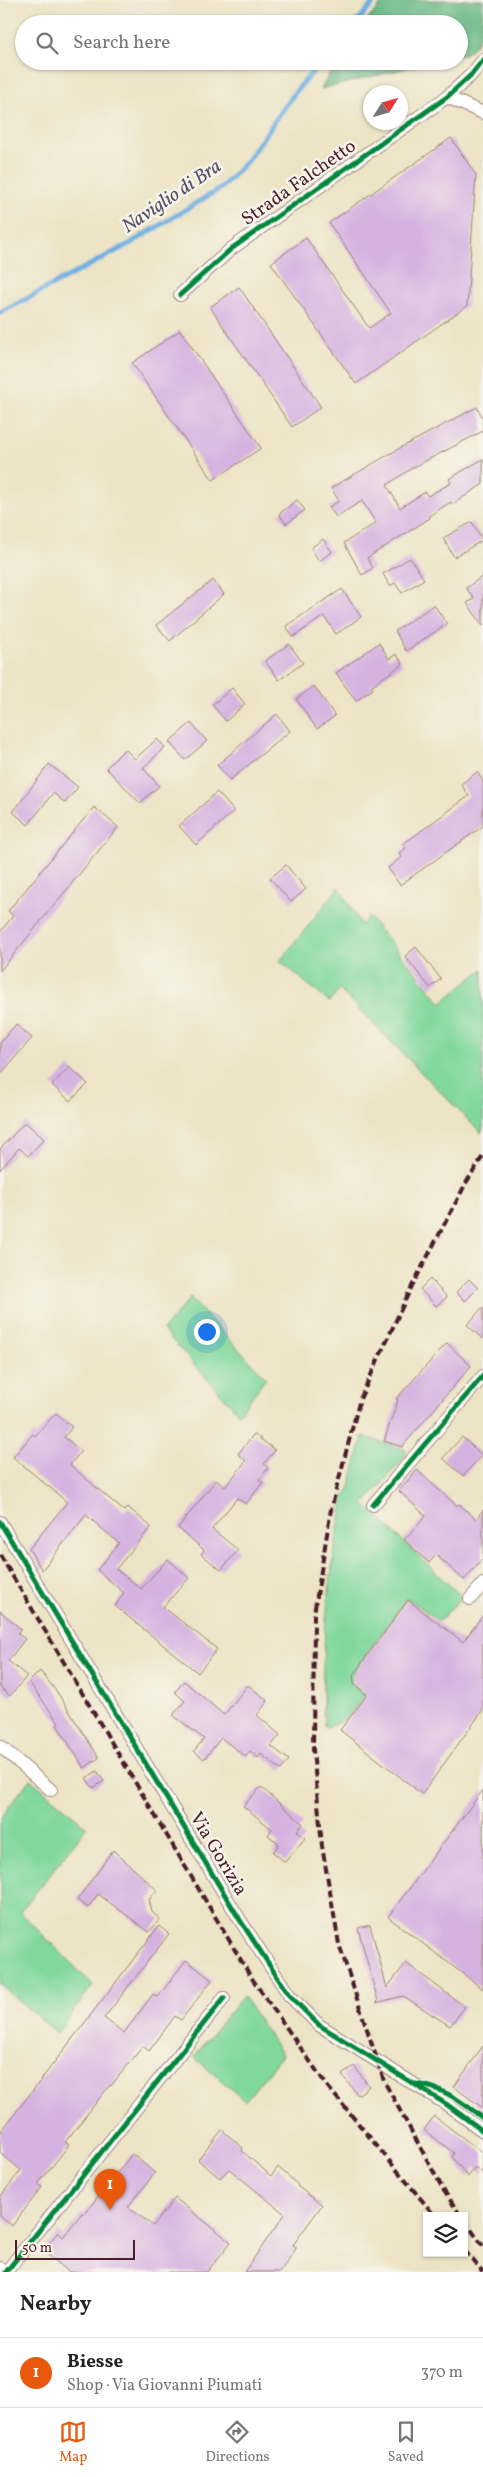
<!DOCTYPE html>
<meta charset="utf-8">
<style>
:root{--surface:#fff;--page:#f6f6f6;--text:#222;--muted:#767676;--line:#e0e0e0;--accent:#ea580c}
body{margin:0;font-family:Vollkorn,serif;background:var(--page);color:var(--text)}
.controls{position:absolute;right:15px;bottom:15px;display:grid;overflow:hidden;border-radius:0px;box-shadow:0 1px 4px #0004}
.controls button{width:45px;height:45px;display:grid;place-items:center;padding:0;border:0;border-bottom:1px solid var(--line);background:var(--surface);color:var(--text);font:25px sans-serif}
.compass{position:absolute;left:363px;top:85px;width:45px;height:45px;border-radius:50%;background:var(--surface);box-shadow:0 1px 4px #0004;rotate:53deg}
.scale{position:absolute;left:15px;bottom:12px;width:120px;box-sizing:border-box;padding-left:5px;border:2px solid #4a1f2b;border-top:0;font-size:14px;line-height:18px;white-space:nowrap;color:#4a1f2b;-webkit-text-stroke:4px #f7f3e8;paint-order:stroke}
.you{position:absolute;left:206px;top:1331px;width:18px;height:18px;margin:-12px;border:4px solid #fff;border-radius:50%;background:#1a73e8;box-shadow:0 0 0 8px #1a73e833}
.badge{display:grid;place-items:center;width:32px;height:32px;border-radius:50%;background:var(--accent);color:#fff;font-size:16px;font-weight:700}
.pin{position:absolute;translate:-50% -41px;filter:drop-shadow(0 1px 2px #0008)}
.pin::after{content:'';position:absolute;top:26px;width:18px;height:15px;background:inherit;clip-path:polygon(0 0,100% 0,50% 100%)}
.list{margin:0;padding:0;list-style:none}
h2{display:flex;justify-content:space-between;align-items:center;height:65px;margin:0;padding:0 20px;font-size:21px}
h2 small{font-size:16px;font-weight:400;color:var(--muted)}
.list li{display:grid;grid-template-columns:32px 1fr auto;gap:15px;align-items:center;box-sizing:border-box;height:70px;padding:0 20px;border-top:1px solid var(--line)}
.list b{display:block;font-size:19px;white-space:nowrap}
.list p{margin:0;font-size:16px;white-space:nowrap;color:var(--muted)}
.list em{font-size:16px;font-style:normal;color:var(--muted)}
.icon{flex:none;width:28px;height:28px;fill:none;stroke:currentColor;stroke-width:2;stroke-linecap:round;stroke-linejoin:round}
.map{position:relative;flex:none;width:483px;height:2272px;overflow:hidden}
.search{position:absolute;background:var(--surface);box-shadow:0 1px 4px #0004;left:15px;right:15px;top:15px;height:55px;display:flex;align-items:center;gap:12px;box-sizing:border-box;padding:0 18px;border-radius:28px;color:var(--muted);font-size:19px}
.sheet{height:135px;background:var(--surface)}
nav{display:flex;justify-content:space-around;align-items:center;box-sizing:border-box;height:70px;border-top:1px solid var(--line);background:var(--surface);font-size:14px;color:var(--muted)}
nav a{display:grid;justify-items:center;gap:2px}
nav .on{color:var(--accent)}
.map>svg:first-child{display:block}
</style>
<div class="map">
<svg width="483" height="2272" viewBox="0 0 483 2272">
<rect width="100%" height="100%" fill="#f7f3e8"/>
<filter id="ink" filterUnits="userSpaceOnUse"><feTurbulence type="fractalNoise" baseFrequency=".02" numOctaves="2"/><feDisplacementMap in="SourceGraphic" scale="10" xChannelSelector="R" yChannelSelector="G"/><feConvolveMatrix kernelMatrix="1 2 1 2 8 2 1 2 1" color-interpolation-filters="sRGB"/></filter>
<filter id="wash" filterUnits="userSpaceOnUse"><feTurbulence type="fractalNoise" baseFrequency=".0096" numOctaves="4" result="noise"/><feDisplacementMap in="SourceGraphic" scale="20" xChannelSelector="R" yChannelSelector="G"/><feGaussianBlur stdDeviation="1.12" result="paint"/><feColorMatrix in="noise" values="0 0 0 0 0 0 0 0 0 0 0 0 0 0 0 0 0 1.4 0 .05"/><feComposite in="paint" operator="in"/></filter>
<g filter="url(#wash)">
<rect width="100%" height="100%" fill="#ece4c5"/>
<g fill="#80d89d" stroke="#657c64">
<path d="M339,887L361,925L369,917L441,1003L483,969V1129L481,1133L340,990L329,1002L280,961Z"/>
<path d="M190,1298L266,1378L239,1414L163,1330Z"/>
<path d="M363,1436L406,1450L405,1457L364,1504L462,1597L439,1621L407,1598L351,1675L352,1685L365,1695C353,1710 344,1726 324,1727C319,1649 330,1572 344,1496L349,1490Z"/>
<path d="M30,1779L87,1827L20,1912L93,1985L57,2033L0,1985V1818Z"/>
<path d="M243,1996L282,2055L245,2101L194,2057Z"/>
</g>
<g fill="#68b884" stroke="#596c58">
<path d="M385,0H483C483,24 483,49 459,56V24H363Z"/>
<path d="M336,61H437L321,89Z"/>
</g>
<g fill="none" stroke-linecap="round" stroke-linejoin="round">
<g stroke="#6fafe2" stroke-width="5">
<path d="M355,24L376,0"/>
<path d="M0,313L131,243L221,188L246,162L296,91L322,61"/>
</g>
</g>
<g id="blocks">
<g fill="#d6b2e1">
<path d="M451,138L476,175L467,306L356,384L271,263L306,238L369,328L391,313L329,223Z"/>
<path d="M239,287L321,407L292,427L210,307Z"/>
<path d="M180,330L261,448L213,480L132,363Z"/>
<path d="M477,407L483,419V431L412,468L387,485L400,508L425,492L428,496L451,483L449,479L483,459V484L452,505L451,502L429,516L430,518L367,558L373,568L362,575L344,543L376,523L362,501L336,517L329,507L339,501L331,488L400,448Z"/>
<path d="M297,500L305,510L286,524L279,514Z"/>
<path d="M472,522L483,540L454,557L443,538Z"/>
<path d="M323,539L332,552L319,561L311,548Z"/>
<path d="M410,558L424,579L402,593L395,583L390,586L383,574Z"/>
<path d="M483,576V626L467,603L474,599L466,588Z"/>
<path d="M213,580L224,594L170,641L156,625Z"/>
<path d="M342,589L361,617L336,634L324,616L293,637L286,626Z"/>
<path d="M434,605L447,624L406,651L395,631Z"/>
<path d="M379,643L389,659L396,654L403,664L371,686L373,689L356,701L336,673Z"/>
<path d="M289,644L303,663L279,680L265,661Z"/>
<path d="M314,686L335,716L317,729L296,699Z"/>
<path d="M232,688L245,704L226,721L212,705Z"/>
<path d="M277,714L290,731L230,780L217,765Z"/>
<path d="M191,723L207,741L185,760L169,742Z"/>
<path d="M157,739L165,747L143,768L159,786L140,803L106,768L125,749L135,759Z"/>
<path d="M49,764L78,787L65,803L53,793L28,825L13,812Z"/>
<path d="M477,772L483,781V826L400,885L388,868L402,857L399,853L406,848L403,844L469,796L461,784Z"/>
<path d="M217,792L234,811L196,845L179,826Z"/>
<path d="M94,807L118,827L0,971V932L13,916L8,911Z"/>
<path d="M286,865L306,889L291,902L270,878Z"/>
<path d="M416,947L441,979L430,988L405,956Z"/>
<path d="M16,1024L32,1038L0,1075V1043Z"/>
<path d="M69,1067L88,1084L70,1101L52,1085Z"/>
<path d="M25,1122L44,1139L28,1156L19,1148L0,1170V1149Z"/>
<path d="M430,1279L447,1297L436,1306L420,1289Z"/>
<path d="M469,1279L478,1288L465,1301L456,1292Z"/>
<path d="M483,1307V1339L467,1325Z"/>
<path d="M447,1343L471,1366L402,1447L384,1441L398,1400L396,1399Z"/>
<path d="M56,1413L72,1427L64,1437L81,1451L70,1465L124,1511L128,1507L151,1527L116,1569L141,1589L168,1559L189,1578L163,1607L217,1649L198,1673L115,1606L124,1593L97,1570L119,1543L86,1515L42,1570L29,1549L67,1502L13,1457L33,1434L35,1436Z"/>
<path d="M254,1434L275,1450L264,1464L268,1468L259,1480L263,1482L246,1504L237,1498L212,1529L238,1550L221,1570L201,1554L204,1550L178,1528L216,1480L225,1487L246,1461L238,1454Z"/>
<path d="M462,1437L482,1455L463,1476L443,1458Z"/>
<path d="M417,1470L457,1506L459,1504L476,1519L483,1510V1558L464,1580L436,1555L429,1563L404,1540L426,1516L399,1491Z"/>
<path d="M408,1600L463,1642L483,1615V1710L422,1794L340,1730L367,1695L354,1684L353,1675Z"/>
<path d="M0,1611L21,1629L17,1633L25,1639L8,1661L27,1676L10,1696L0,1687Z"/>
<path d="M40,1671L57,1692L99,1758L84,1768L57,1725L59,1723L29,1682Z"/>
<path d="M184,1681L224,1715L248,1685L268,1701L257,1715L280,1735L271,1746L289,1760L281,1770L261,1754L258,1758L250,1751L246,1757L221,1738L204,1759L194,1751L204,1739L173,1715L185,1701L175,1692Z"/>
<path d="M97,1771L104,1781L93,1788L86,1778Z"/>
<path d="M261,1787L303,1824L297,1831L305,1838L285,1862L273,1852L279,1844L268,1835L272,1829L243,1806Z"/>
<path d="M483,1790V1989L388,1917Z"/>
<path d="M113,1850L157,1890L149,1900L152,1912L160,1919L149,1932L98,1894L88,1908L77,1900Z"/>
<path d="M370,1925L387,1988L406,1963L465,2007L450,2026L403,1996L376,2003L378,2001L358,1928Z"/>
<path d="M159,1926L169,1934L104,2018L124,2033L153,1994L158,1997L186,1960L212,1980L181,2020L175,2016L149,2051L143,2046L111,2086L110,2085L65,2142L69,2145L38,2184L42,2187L12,2226L0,2216V2197L21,2170L0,2153V2133Z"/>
<path d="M483,2046V2108L454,2087Z"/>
<path d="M354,2066L369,2086L358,2095L342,2075Z"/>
<path d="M434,2116L483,2153V2173L475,2167L468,2177L452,2157L454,2153L424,2130Z"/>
<path d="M222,2130L243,2148L242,2151L271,2176L278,2167L298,2185L297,2186L322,2205L293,2245L297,2247L280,2272H244L285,2214L229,2169L220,2178L198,2160Z"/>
<path d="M132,2154L155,2173L128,2207L153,2226L175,2198L231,2242L207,2272H69L43,2251L58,2232L63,2237L82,2213L84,2214Z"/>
</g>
</g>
</g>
<g filter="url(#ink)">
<use href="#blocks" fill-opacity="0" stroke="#9b8278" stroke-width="1"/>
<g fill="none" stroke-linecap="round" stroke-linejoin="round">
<g stroke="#9b8278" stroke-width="14">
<g id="minor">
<path d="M447,97L483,113"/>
<path d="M180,295L231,249L447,97L472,74L483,60"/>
<path d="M373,1505L483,1376"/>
<path d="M0,1522L240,1920L289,1995L319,2025L446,2104L483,2131"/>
<path d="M470,1599L483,1584"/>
<path d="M0,1746L51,1790"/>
<path d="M6,2272L224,1998"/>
</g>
</g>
<g stroke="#9b8278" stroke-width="18">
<path id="tertiary" d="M0,2270L1,2272"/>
</g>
<use href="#minor" stroke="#fff" stroke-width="12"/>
<use href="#tertiary" stroke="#fff" stroke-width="16"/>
<g stroke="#4a1f2b" stroke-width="4" stroke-dasharray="8 4" stroke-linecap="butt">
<path d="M0,1555L251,1977L328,2087L435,2216"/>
<path d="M461,2216L444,2191L384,2081L339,1944L322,1846L313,1750L314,1614L331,1509L360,1399L409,1292L466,1183L483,1156"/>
<path d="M464,2220L483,2246"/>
<path d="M464,2250L483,2272"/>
</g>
<g stroke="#f7f3e8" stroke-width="8">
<g id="cycleway">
<path d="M180,295L231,249L447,97L472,74L483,60"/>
<path d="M373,1505L483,1376"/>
<path d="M0,1522L240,1920L289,1995L319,2025L446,2104L483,2131"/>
<path d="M416,2084C443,2087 462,2102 483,2118"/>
<path d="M6,2272L224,1998"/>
</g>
</g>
<use href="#cycleway" stroke="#00873e" stroke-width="5"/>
</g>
</g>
<g text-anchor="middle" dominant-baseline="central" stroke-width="5" stroke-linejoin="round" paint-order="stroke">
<g font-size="19" fill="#4a1f2b" stroke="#f7f3e8">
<text transform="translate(299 183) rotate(-35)">Strada Falchetto</text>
<text transform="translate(218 1854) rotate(59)">Via Gorizia</text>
</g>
<g font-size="20" font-style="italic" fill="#57516b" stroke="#f7f3e8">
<text transform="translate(172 197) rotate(-34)">Naviglio di Bra</text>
</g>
</g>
</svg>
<div class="controls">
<button><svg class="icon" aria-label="layers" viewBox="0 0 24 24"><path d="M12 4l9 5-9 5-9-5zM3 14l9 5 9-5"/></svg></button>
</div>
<svg class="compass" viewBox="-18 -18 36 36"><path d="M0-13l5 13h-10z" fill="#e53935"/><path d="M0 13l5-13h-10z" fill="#767676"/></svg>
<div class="scale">50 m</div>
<div class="you"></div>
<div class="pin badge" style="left:110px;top:2210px">1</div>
<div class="search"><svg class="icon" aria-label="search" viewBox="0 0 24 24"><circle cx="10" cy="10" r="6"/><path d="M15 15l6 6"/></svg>Search here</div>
</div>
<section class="sheet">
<h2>Nearby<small></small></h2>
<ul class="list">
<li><span class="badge">1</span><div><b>Biesse</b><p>Shop · Via Giovanni Piumati</p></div><em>370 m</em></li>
</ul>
</section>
<nav>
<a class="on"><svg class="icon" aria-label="map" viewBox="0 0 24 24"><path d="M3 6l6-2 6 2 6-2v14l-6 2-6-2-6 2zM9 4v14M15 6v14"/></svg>Map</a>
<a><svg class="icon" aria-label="directions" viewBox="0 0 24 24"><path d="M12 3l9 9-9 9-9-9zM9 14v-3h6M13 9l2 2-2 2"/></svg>Directions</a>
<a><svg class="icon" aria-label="saved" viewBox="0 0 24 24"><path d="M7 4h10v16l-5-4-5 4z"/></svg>Saved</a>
</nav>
